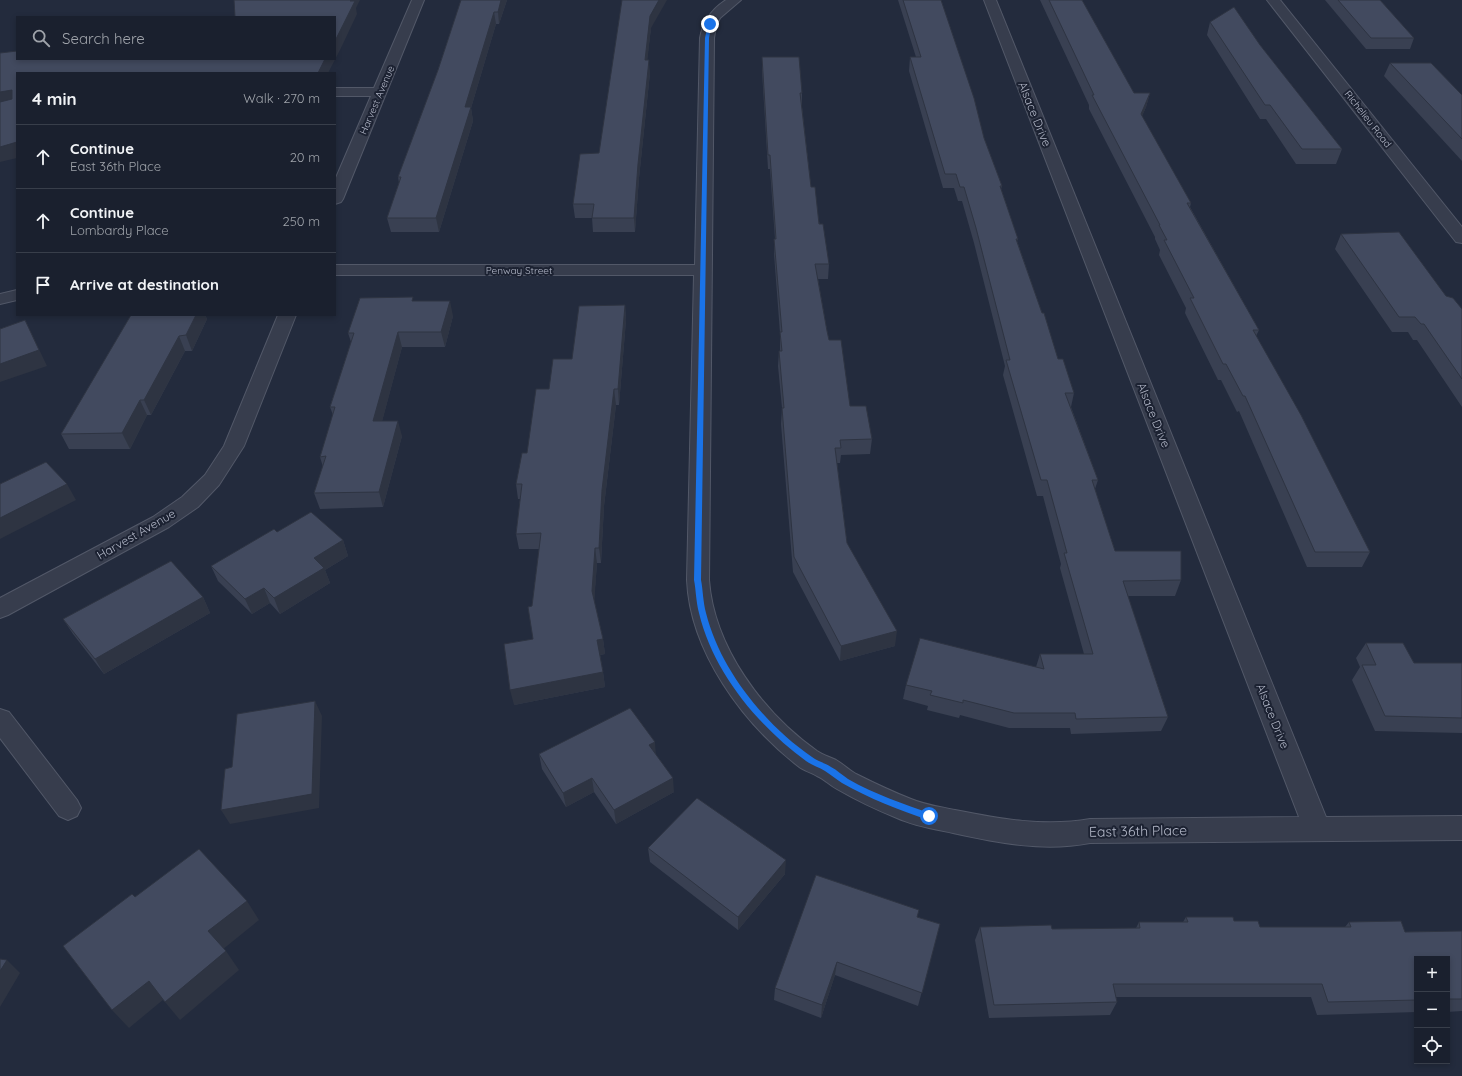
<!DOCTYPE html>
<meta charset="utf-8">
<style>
:root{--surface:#1a202e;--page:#272d3a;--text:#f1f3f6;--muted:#9fa3aa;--line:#383e4a}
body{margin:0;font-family:Quicksand,sans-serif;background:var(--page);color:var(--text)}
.controls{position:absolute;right:12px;bottom:12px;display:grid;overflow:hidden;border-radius:0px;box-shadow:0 2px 6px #0003}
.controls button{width:36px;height:36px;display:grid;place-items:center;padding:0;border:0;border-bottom:1px solid var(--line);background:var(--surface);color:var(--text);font:20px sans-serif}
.stop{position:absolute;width:12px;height:12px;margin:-9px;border:3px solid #1a73e8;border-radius:50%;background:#fff}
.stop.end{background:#1a73e8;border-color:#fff;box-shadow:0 1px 4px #0008}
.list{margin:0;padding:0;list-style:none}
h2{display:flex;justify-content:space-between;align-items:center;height:52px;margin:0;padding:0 16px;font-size:17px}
h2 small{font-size:13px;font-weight:400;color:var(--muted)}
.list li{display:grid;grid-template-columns:26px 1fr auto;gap:12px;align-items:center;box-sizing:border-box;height:64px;padding:0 16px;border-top:1px solid var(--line)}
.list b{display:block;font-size:15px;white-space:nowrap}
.list p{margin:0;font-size:13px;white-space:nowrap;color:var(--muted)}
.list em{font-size:13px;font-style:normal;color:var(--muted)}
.icon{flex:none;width:22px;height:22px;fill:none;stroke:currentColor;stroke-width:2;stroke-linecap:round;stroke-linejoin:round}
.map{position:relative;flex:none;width:1462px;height:1076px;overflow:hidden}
.search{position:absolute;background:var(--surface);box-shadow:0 2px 6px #0003;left:16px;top:16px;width:320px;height:44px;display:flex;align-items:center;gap:10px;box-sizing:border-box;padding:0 14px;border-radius:0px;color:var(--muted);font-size:15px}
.panel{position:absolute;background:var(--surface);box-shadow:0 2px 6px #0003;left:16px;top:72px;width:320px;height:244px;border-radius:0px}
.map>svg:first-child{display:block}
</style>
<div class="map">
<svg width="1462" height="1076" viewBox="0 0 1462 1076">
<rect width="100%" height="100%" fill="#232b3d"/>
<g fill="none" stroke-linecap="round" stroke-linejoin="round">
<g stroke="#525868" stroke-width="2">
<g id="street">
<path d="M412,0H424L343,199L341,202L335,204V180L371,96H335V88H374Z"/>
<path d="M726,0H741L720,18L716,26L714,38L709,580C714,647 763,713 817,751C823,755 830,757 836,760C843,764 849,770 856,774C874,783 893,792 911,799C925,805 941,807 955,810C1000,819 1045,827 1090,819L1299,817L984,0H996L1326,817L1462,816V840L1090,843C1044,852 998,843 953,833C934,829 915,826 897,818C877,810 856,800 837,789C830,785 824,779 817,776C811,772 804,771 798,766C743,723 690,652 687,580L694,275H335V265H695L700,38C703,21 712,9 726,0Z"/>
<path d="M1267,0H1280L1462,227V243L1456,242Z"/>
<path d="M17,290V300L0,304V294Z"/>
<path d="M278,315H296L244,446L219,485L198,507L169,527L8,615L0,618V598L153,517L182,497L205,475L224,446Z"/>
<path d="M0,709L9,712L77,800L81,808L77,816L68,820L59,816L0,738Z"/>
</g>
</g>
<use href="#street" fill="#373d4d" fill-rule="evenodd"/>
</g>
<g fill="#394052">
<path d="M461,0H507L499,24H496L471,108L473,121L439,232H391L387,218L399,183L398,177L438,70Z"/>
<path d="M898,0H941L984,138L1002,186L1001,189L1018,239L1017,241L1058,359L1074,393L1071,407L1098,480L1095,489L1115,551L1181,580L1175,596H1128L1168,717L1161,731L1071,734L1070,728H1009L960,715L959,718L927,710L928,706L903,699L906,685L1036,667L1040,654H1084L1060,568L1061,564L1043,496H1037L1003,375L1005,366L974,243L962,201H958L954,188H943L909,71L910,57H916Z"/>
<path d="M1040,0H1082L1134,93H1150L1146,107L1142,116L1191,203L1190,207L1259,330L1256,336L1370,552L1362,567H1307L1239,411L1237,412L1221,380H1218L1185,313L1186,308L1159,255L1160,250L1155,239V237L1089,109V105Z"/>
<path d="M1325,0H1380L1414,38L1410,49H1366Z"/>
<path d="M1210,22L1260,45L1342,149L1336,164H1296L1266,119H1260L1207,35Z"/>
<path d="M651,28L647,60L650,73L639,178L635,232H593L592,218H575L573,204L599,153Z"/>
<path d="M762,57L802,93V107L811,187L829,264L828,279H818L827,331L829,340L850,406L872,439L870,454L841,455L840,463H837L847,543L895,646L840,661L793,572L781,424L782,408L778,366L779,351H780V333L774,254L775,239L770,169H768L762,71Z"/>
<path d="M1390,63L1462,95V161L1384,76Z"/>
<path d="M1341,234L1446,296L1462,309V407L1417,340H1413L1408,332H1392L1335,249Z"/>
<path d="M414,301L453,316L445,347H402L382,421L402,436L383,507L320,509L314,493L323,467L320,457L333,415L330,407L351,342L348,333Z"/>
<path d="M625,305L626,320L619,405H616L604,506L601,563H597L594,600L603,639L605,654L600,655L603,672L605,687L514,705L533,639L532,606L539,549H519L516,534L520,499H518L516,484L527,453L549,389L572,359Z"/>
<path d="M131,315H205L207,319L192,351H185L151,415H147L130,449H69L61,434Z"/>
<path d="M277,532L343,540L348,556L325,570L330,583L280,614L270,603L252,614L218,581L211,566Z"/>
<path d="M203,597L210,613L104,674L73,634L63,619Z"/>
<path d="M1366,643L1414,663H1462V733L1375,731L1352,680L1360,667L1356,658Z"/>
<path d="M539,754H655L674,792L616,824L594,792L566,807L542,769Z"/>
<path d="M648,848L785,874L738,930L650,862Z"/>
<path d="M917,917L940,924L918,1006L835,975L821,1018L774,1000L775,988Z"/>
<path d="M1186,917L1234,921L1260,927H1345L1349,922L1405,932L1462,931V1011L1447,1012V959H1417V1012L1317,1015L1311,997H1116L1117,1002L1110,1015L989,1018L975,940L980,927L1052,929L1136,928L1139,922H1183Z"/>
</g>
<g fill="#2e3442">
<path d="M351,0H360L356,8L357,14L341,48L328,73H318L325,59H335V41Z"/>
<path d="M501,0H507L499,24L498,12Z"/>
<path d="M659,0H667L651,28L646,73L645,60L650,16Z"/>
<path d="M494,12L496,24L471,108L473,121L439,232L436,218L465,107Z"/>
<path d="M649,60L650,73L639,178L635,232L634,218L638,164Z"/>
<path d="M12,90L17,101L0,107V92Z"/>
<path d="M1150,93L1146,107L1137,128L1141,114Z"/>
<path d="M17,142V158L0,162V147Z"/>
<path d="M450,301L453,316L445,347L441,332Z"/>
<path d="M625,305L626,320L619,405L618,389Z"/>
<path d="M196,315H205L207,319L192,351L186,335Z"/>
<path d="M25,320L47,366L0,382V364Z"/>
<path d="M398,332L402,347L378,437L373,421Z"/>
<path d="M179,336L185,351L151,415L144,400Z"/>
<path d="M614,389L616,405L604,506L601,563L599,548L602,490Z"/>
<path d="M140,400L147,415L130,449L122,433Z"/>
<path d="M398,421L402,436L383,507L379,492Z"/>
<path d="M67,484L76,500L0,539V518Z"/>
<path d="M343,540L348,556L325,570L330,583L280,614L274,598L314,558Z"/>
<path d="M595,548L597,563L594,606L592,591Z"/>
<path d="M264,588L270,603L252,614L245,599Z"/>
<path d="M203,597L210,613L104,674L95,659Z"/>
<path d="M897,631L895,646L840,661L841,646Z"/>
<path d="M603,639L605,654L599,655L597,640Z"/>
<path d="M603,672L605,687L514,705L510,690Z"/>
<path d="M315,701L322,716L319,808L230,824L221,810Z"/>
<path d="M655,742L656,757L649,745Z"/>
<path d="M592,778L594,792L566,807L563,793Z"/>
<path d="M673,778L674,792L616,824L614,810Z"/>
<path d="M786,860L785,874L738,930V917Z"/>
<path d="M247,901L259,920L222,950L208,931Z"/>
<path d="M226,951L239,970L180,1020L165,1002Z"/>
<path d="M7,960L20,973L0,1007V971Z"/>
<path d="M837,962L835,975L821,1018L822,1005Z"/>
<path d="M149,981L164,999L129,1028L112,1010Z"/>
</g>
<g fill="#424a5f" stroke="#2e3442">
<path d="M234,0H351L350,1H355L335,41V17H235Z"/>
<path d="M461,0H501L498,12H494L465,107H471L436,218H387L401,177H398L438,70Z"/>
<path d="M622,0H659L650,16L645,60H649L638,164L634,218H592L594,204H573L580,154L599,153Z"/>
<path d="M903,0H941L974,98L984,138L1002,186H1000L1018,239H1016L1042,313H1044L1058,359H1063L1074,393H1065L1098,480H1092L1115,551H1181V580L1123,581L1168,717L1076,719L1075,713H1014L963,700V703L930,695L932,691L906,685L920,638L1044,669L1040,654H1093L1064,553H1067L1047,480H1041L1006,360H1010L976,228L964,187H960L956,174H945L910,57H921Z"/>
<path d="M1049,0H1082L1134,93H1150L1141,114L1191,203H1187L1259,330H1253L1301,415L1370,552H1315L1245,396H1243L1226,364H1223L1190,298H1194L1164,240H1167L1159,225H1160L1092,95H1094Z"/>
<path d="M1338,0H1380L1414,38H1371Z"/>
<path d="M1234,7L1260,45L1342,149H1302L1270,105H1265L1210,22Z"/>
<path d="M17,51V59H325L318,73H17V142L0,147V102L12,99V90L0,92V53Z"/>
<path d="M762,57H799L802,93H800L811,187H815L819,224H823L829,264H815L827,331L829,340H841L850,406H866L872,439L840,440L841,448H835L847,543L897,631L841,646L794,557L782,408H784L779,351H782L780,332H782L774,239H776L770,155H768Z"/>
<path d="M1390,63H1431L1462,95V139Z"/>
<path d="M1399,232L1446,296L1453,298L1462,309V379L1424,324H1421L1415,317H1399L1341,234Z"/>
<path d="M413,297L412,301H450L441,332H398L373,421H398L379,492L314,493L326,456L320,457L335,407H330L354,333H348L360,298Z"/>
<path d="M625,305L618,389H614L602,490L599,548H595L592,591L603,639L597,640L603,672L510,690L504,644L533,639L528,607L532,606L541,533L516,534L522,484H516L522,453H527L536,389H549L553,359H572L579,306Z"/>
<path d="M131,315H196L186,335L179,336L144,400H140L122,433L61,434Z"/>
<path d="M25,320L39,350L0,364V329Z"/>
<path d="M46,462L67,484L0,518V484Z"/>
<path d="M311,512L343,540L314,558L324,568L274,598L264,588L245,599L211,566L274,529L277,532Z"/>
<path d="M171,561L203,597L95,659L63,619Z"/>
<path d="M1366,643H1403L1414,663H1462V718L1385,716L1362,665H1376Z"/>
<path d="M315,701L312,794L221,810L225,769L232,767L237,714Z"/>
<path d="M630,708L655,742L649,745L673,778L614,810L592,778L563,793L539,754Z"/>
<path d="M697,798L786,860L738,917L648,848Z"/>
<path d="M199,849L247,901L208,931L226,951L165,1002L149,981L112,1010L63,946L132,894L135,897Z"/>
<path d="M816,875L919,910L917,917L940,924L922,993L837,962L822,1005L775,988Z"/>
<path d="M1186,917H1233L1234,921H1258L1260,927H1351L1349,922L1401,921L1405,932L1462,931V999H1447V959H1417V1000L1328,1002L1322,984H1113L1117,1002L994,1005L980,927L1051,925L1052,929L1140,928L1139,922H1188Z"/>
<path d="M0,959L7,960L0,971Z"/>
</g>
<path fill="#1a73e8" d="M712,23L709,38L701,580C703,590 703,602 706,613C720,669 764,724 812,757C817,761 825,763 831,767C837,770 842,775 848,779C874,794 904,804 932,814L933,816L929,820C901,811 868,798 842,783C836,779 831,775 825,771C819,767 811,765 806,761C758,726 713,672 699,613C696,602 696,590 694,580L705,38L708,24Z"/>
<g text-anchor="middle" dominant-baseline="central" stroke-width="4" stroke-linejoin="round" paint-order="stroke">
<g font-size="10" fill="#b3b8c8" stroke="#1c2232">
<text transform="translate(377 100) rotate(-67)">Harvest Avenue</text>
<text transform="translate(1368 119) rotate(52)">Richelieu Road</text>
<text x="519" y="270">Penway Street</text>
</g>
<g font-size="12" fill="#b3b8c8" stroke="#1c2232">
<text transform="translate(1035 114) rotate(68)">Alsace Drive</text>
<text transform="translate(1154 415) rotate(68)">Alsace Drive</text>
<text transform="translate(136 534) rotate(-30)">Harvest Avenue</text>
<text transform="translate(1273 716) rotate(68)">Alsace Drive</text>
</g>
<g font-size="14" fill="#b3b8c8" stroke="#1c2232">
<text transform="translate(1138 831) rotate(-1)">East 36th Place</text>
</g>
</g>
</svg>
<div class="controls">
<button>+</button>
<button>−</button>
<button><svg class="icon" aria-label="locate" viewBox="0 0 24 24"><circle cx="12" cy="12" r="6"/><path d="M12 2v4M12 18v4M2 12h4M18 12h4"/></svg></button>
</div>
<div class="stop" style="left:929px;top:816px"></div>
<div class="stop end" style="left:710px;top:24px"></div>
<div class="search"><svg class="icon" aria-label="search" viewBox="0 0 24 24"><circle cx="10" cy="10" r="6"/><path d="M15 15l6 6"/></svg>Search here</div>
<section class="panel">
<h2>4 min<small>Walk · 270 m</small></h2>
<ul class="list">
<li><svg class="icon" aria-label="ahead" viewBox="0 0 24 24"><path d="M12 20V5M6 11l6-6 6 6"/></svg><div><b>Continue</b><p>East 36th Place</p></div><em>20 m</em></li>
<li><svg class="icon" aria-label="ahead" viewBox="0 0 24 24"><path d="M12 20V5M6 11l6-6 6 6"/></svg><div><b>Continue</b><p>Lombardy Place</p></div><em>250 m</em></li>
<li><svg class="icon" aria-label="arrive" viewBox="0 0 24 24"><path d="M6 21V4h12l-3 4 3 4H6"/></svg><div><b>Arrive at destination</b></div></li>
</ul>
</section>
</div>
